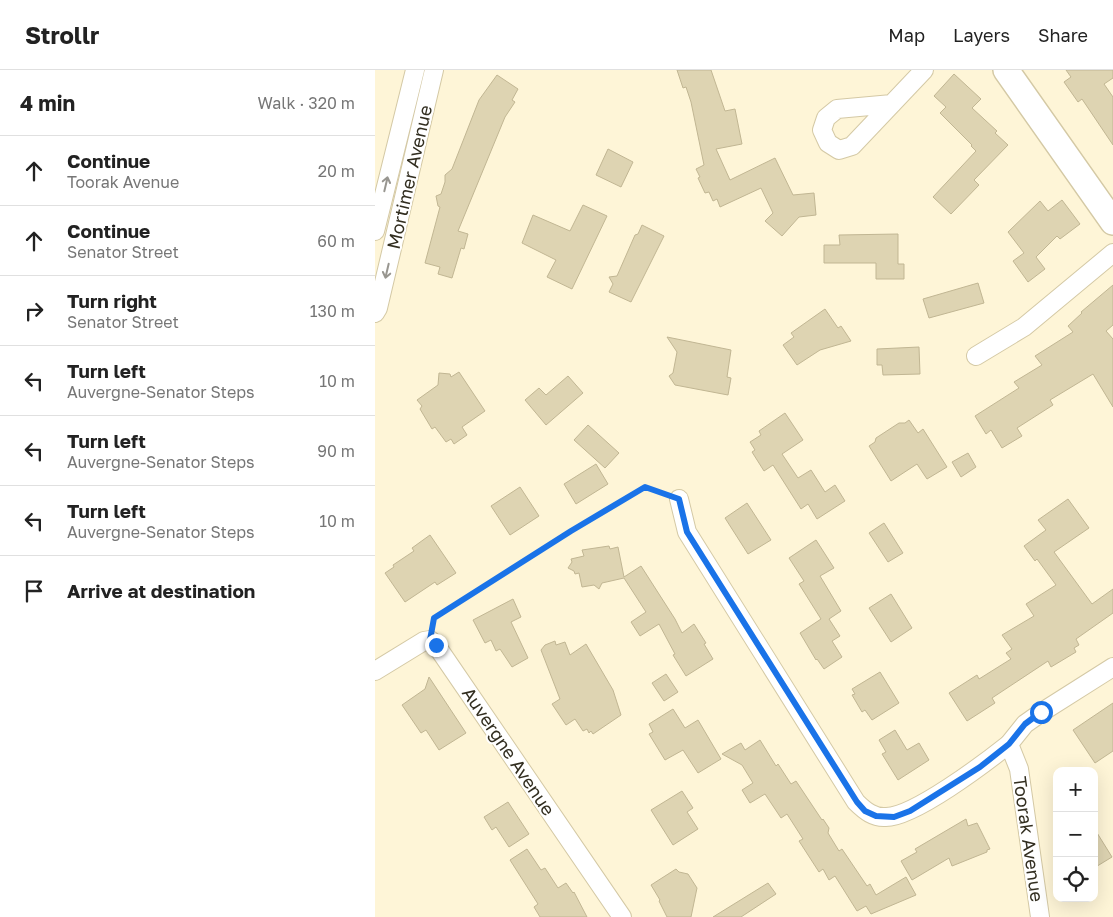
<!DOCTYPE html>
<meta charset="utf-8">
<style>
:root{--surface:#fff;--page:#f2f2f2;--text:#222;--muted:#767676;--line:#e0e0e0}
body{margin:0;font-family:"Golos Text",sans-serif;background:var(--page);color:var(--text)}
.controls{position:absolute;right:15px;bottom:15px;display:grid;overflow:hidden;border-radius:10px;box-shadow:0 5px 20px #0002}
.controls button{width:45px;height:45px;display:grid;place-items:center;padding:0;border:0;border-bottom:1px solid var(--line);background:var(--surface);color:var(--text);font:25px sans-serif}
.stop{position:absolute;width:15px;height:15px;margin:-11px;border:4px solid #1a73e8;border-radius:50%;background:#fff}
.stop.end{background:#1a73e8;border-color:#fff;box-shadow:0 1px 5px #0008}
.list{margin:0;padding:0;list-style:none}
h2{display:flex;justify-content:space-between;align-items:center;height:65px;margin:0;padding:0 20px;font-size:21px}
h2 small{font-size:16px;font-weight:400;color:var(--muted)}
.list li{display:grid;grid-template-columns:32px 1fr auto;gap:15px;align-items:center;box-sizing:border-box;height:70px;padding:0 20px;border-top:1px solid var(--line)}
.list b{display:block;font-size:19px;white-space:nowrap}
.list p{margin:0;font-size:16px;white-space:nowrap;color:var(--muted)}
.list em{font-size:16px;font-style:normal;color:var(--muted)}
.icon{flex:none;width:28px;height:28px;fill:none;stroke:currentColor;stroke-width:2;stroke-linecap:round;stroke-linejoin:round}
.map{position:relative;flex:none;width:738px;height:847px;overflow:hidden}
header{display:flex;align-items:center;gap:30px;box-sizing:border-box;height:70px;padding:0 25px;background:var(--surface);border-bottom:1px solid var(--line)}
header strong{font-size:24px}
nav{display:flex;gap:28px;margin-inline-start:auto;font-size:18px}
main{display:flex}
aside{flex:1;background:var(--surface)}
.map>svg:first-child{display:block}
</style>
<header>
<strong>Strollr</strong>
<nav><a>Map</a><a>Layers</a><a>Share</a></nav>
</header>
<main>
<aside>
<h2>4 min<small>Walk · 320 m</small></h2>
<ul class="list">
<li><svg class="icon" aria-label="ahead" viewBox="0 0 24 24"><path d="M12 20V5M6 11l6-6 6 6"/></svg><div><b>Continue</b><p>Toorak Avenue</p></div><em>20 m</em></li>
<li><svg class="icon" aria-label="ahead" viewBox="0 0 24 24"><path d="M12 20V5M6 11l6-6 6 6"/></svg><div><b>Continue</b><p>Senator Street</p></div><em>60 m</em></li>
<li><svg class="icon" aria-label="right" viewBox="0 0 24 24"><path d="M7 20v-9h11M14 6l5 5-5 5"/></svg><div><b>Turn right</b><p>Senator Street</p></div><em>130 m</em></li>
<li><svg class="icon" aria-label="left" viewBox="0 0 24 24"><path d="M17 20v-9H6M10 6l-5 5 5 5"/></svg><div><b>Turn left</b><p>Auvergne-Senator Steps</p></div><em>10 m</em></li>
<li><svg class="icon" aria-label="left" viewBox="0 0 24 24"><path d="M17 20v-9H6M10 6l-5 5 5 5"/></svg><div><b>Turn left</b><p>Auvergne-Senator Steps</p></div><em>90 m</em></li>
<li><svg class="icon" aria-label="left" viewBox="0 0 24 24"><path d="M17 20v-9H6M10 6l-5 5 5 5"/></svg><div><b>Turn left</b><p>Auvergne-Senator Steps</p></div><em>10 m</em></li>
<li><svg class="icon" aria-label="arrive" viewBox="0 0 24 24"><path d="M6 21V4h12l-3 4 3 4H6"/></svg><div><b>Arrive at destination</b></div></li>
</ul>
</aside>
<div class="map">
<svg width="738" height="847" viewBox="0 0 738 847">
<rect width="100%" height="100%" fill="#fef5d7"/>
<g fill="#ded4b2" stroke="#c1b693">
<path d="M302,0H336L350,41L360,39L367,74L341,79L355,110L400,88L418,125L439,123L441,145L424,147L407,166L390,151L398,143L386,118L345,137L342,129L338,131L334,122L330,123L323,108L325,107L321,99L329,95L316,32L311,17L308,18Z"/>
<path d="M691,0H738V8L729,14L738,27V75L707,29L703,32L689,12L696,7Z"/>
<path d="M579,4L606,29L597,38L622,61L620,63L633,75L599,110L604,115L576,144L558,127L601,81L596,76L597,75L565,43L571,37L559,26Z"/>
<path d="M122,5L143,19L137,30L140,32L130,47L83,161L93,164L89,179L86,178L77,208L63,204L65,197L50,193L65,137L63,136L61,126L66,124L70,112V105L77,99L104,30Z"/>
<path d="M233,79L258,92L246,117L221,105Z"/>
<path d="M687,130L705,154L685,169L682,166L661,187L670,199L653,212L638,191L649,183L633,162L665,131L673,141Z"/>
<path d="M208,135L232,146L197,219L172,207L181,190L147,173L158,145L195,161Z"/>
<path d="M267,155L289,166L256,232L234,222L238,214L234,207L242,206L260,165L263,164Z"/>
<path d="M523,164V194H529V209H501V193H449V175H465L464,165Z"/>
<path d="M603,213L609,233L554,248L548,229Z"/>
<path d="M738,215V255L731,261L738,269V337L718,304L675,330L678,335L642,358L647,366L627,378L616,360L611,364L600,346L644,318L639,312L667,295L660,286L698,262L693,256L707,243L706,242Z"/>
<path d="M450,239L463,258L466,256L476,271L445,280L422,295L408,275L419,267L416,263Z"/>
<path d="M292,267L356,280L352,307L356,308L353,325L300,315L294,306L298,303L302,282Z"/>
<path d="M544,277L545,304L508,305L507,295H502V279Z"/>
<path d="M84,302L110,341L87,357L92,365L79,374L76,369L71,372L60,357L57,359L45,339L47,336L42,330L63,315L64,303L75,304L76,307Z"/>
<path d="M193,306L208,323L171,355L150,330L164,318L171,325Z"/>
<path d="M410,343L428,370L407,384L423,408L436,400L450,422L460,415L470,431L442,449L433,434L426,439L398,395L389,401L377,382L380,380L375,372L386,365L384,361Z"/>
<path d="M534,350L543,363L548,359L572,397L552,409L542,394L516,411L494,376L500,372L501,368L524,353H530Z"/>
<path d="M213,355L244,383L230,398L199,370Z"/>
<path d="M593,383L601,397L586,407L577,392Z"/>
<path d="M221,394L233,414L201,434L189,414Z"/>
<path d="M145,417L164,446L135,465L116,436Z"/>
<path d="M693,429L714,458L679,482L717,534L738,519V543L701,569L704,575L699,578L701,582L676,597L673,591L617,628L620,633L592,651L574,623L602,605L604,609L636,589L631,583L637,579L627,565L659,546L651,534L681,515L662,489L660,491L649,476L671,460L663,450Z"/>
<path d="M372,433L396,470L373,484L350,448Z"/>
<path d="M509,453L528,483L513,492L494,463Z"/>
<path d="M55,465L81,503L62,515L60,512L30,532L10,503L19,497L18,495L39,481L37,478Z"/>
<path d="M441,470L459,498L445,506L466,541L454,549L465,566L457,571L467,587L449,599L442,589L441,590L425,563L446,549L424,514L429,511L414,488Z"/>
<path d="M234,476L235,479L243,477L249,507L266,496L300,549L307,563L319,554L331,573L329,574L338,589L311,606L298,585L300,584L284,554L265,566L256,552L271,542L249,508L227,513L224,519L219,515L207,517L204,503L200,504L199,501L193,498L197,492L196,489L209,486L207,480Z"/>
<path d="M516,524L537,558L516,572L494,538Z"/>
<path d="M138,529L146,547L136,552L153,588L137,597L125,579L121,581L116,570L110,573L98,550Z"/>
<path d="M180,571L181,575L190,572L195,585L211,574L238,620L246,645L218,664L216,661L214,663L212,659L208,661L200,649L191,655L177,634L185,629L166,580L170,575Z"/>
<path d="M505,602L524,633L497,650L490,640L487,642L477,625L480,624L477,619Z"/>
<path d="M291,604L303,622L289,631L277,613Z"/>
<path d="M54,607L91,663L64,680L51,660L46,663L27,635L50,619Z"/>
<path d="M738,633V681L720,693L698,660Z"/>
<path d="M298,639L310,658L323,650L346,689L323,703L308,680L290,690L274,664L278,662L274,654Z"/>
<path d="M520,660L532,680L544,673L554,690L523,710L507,684L511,682L504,670Z"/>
<path d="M385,670L401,696L403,694L416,714L421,711L447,750L448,749L454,758L453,763L464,781L467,779L492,816L495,814L501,825L531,807L541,825L496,844L491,836L482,841L460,806L454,810L448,799L444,802L424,771L428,769L412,744L406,748L390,724L375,733L367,720L378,713L367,695L347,684L366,673L370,680Z"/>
<path d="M307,721L318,738L312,742L323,759L298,775L276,740Z"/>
<path d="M133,732L154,764L134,777L121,757L117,760L109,747Z"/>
<path d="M591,749L593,756L602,753L615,779L612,780V782L577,796L574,788L537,810L526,791L542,782L540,779Z"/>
<path d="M719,758L737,787L719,798Z"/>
<path d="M152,779L166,800L170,798L183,818L191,813L198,823L199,822L212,847H165L159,837L163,834L135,790Z"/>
<path d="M301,799L304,802L313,804L322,818L316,847H292L284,831L285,830L276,815Z"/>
<path d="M393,813L401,824L366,847H338Z"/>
</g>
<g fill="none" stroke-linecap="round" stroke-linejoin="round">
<g stroke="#d4c9a5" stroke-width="20">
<g id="street">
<path d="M517,34L462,39L451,48L447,60L453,73L464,80L477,76L549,0"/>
<path d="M0,161L40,0"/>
<path d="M0,243L3,238L59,0"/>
<path d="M601,286L649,257L738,183"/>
<path d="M304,429L312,462L481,732C490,741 499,748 511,747C539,747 610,693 634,674"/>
<path d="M0,601L49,571L55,570L61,575L247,847"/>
<path d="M665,847L644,699L634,674L650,654L667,642L738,597"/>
</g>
</g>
<g stroke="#d4c9a5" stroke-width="28">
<path id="secondary" d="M631,0L738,152"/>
</g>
<path stroke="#9f9982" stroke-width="3" stroke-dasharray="4 4" stroke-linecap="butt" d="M58,552L59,548L196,461L270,417L287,423"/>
<use href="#street" stroke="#fff" stroke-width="18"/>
<use href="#secondary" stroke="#fff" stroke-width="25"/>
</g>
<defs><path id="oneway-shaft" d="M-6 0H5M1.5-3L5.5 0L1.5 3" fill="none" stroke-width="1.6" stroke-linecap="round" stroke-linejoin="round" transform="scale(1.25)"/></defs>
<g stroke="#989690">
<use href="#oneway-shaft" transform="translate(11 114) rotate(-77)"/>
<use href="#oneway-shaft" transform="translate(12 201) rotate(103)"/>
</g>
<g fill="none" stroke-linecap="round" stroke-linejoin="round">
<path stroke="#1a73e8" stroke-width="6" d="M61,575L55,570L59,548L196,461L270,417L304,429L312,462L482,732L490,741L501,746L519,747L535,741L605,697L634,674L650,654L666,642"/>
</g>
<g text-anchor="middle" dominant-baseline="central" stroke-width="4" stroke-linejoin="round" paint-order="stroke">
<g font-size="18" fill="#322e20" stroke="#fff">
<text transform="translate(34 107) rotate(-77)">Mortimer Avenue</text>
<text transform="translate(134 681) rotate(56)">Auvergne Avenue</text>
<text transform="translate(654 769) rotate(82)">Toorak Avenue</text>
</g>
</g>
</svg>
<div class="controls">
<button>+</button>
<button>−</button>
<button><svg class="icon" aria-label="locate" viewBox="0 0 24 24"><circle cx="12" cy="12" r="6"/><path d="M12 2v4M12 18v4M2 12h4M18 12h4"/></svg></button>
</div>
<div class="stop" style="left:666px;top:642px"></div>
<div class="stop end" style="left:61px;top:575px"></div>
</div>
</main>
